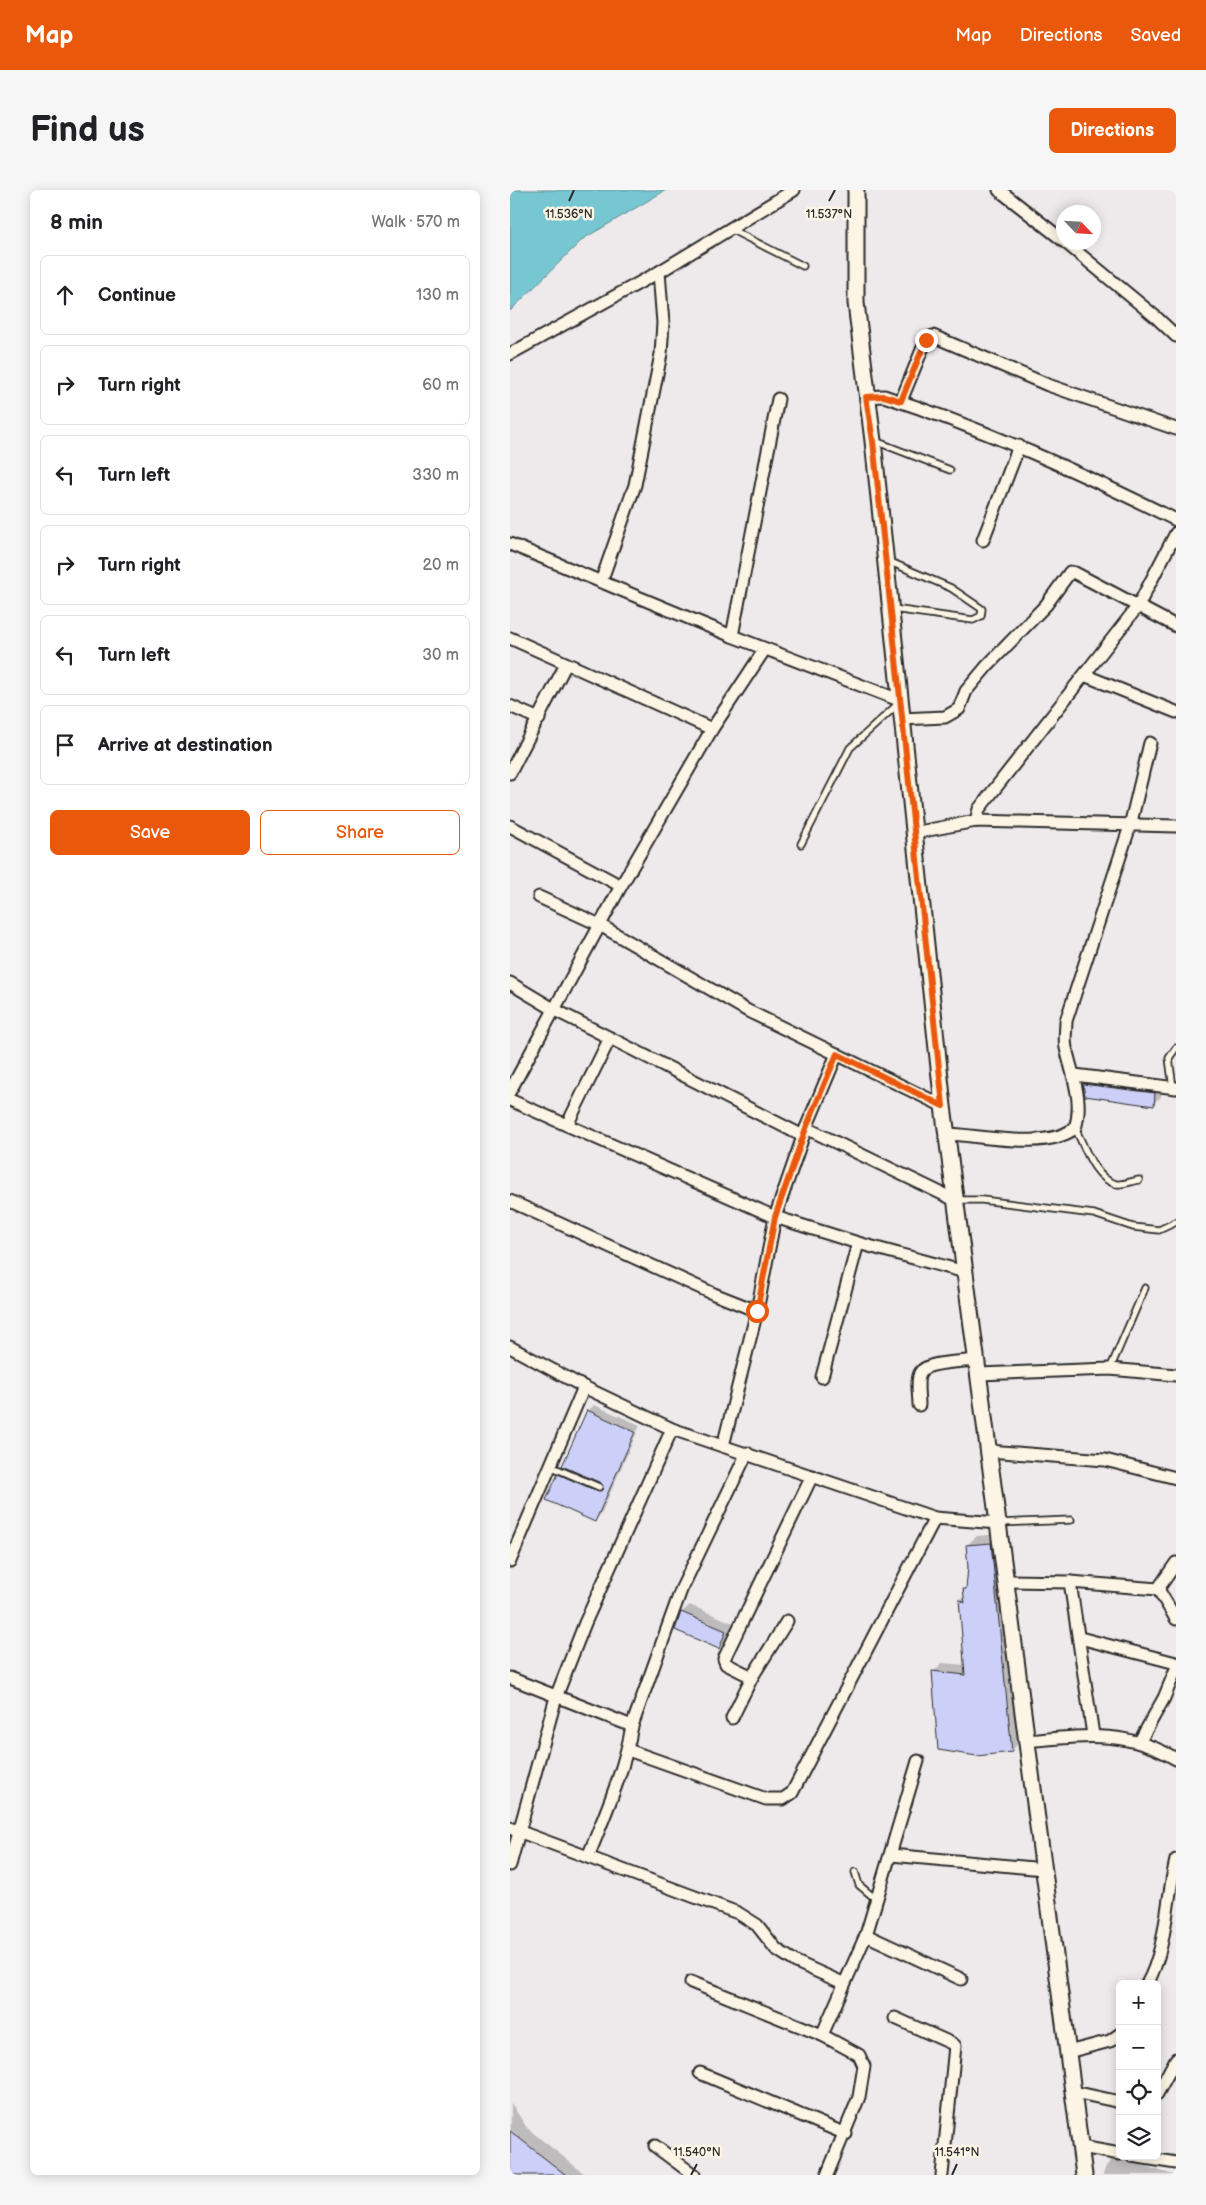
<!DOCTYPE html>
<meta charset="utf-8">
<style>
:root{--surface:#fff;--page:#f6f6f6;--text:#202124;--muted:#757577;--line:#e0e0e0;--accent:#ea580c}
body{margin:0;font-family:"Balsamiq Sans",sans-serif;background:var(--page);color:var(--text)}
.controls{position:absolute;right:15px;bottom:15px;display:grid;overflow:hidden;border-radius:8px;box-shadow:0 2px 12px #0003}
.controls button{width:45px;height:45px;display:grid;place-items:center;padding:0;border:0;border-bottom:1px solid var(--line);background:var(--surface);color:var(--text);font:25px sans-serif}
.compass{position:absolute;left:546px;top:15px;width:45px;height:45px;border-radius:50%;background:var(--surface);box-shadow:0 2px 12px #0003;rotate:115deg}
.stop{position:absolute;width:15px;height:15px;margin:-11px;border:4px solid #ea580c;border-radius:50%;background:#fff}
.stop.end{background:#ea580c;border-color:#fff;box-shadow:0 1px 5px #0008}
.list{margin:0;padding:0;list-style:none}
h2{display:flex;justify-content:space-between;align-items:center;height:65px;margin:0;padding:0 20px;font-size:21px}
h2 small{font-size:16px;font-weight:400;color:var(--muted)}
.list li{display:grid;grid-template-columns:32px 1fr auto;gap:15px;align-items:center;box-sizing:border-box;height:80px;margin:0 10px 10px;padding:0 10px;border:1px solid var(--line);border-radius:8px}
.list b{display:block;font-size:19px;white-space:nowrap}
.list em{font-size:16px;font-style:normal;color:var(--muted)}
.actions{display:flex;gap:10px;padding:15px 20px}
.actions a{flex:1;padding:11px 0;border:1px solid var(--accent);border-radius:8px;text-align:center;font-size:18px;color:var(--accent)}
.actions .main{background:var(--accent);color:#fff}
.icon{flex:none;width:28px;height:28px;fill:none;stroke:currentColor;stroke-width:2;stroke-linecap:round;stroke-linejoin:round}
.map{position:relative;flex:none;width:666px;height:1985px;overflow:hidden;border-radius:8px}
header{display:flex;align-items:center;gap:30px;box-sizing:border-box;height:70px;padding:0 25px;background:var(--accent);color:#fff}
header strong{font-size:24px}
nav{display:flex;gap:28px;margin-inline-start:auto;font-size:18px}
.intro{display:flex;align-items:center;justify-content:space-between;box-sizing:border-box;height:120px;padding:0 30px}
h1{margin:0;font-size:35px}
.button{padding:12px 22px;border-radius:8px;background:var(--accent);color:#fff;font-size:18px;font-weight:700}
main{display:flex;gap:30px;padding:0 30px}
aside{flex:1;background:var(--surface);border-radius:8px;box-shadow:0 2px 12px #0003}
.map>svg:first-child{display:block}
</style>
<header>
<strong>Map</strong>
<nav><a>Map</a><a>Directions</a><a>Saved</a></nav>
</header>
<div class="intro"><h1>Find us</h1><a class="button">Directions</a></div>
<main>
<aside>
<h2>8 min<small>Walk · 570 m</small></h2>
<ul class="list">
<li><svg class="icon" aria-label="ahead" viewBox="0 0 24 24"><path d="M12 20V5M6 11l6-6 6 6"/></svg><div><b>Continue</b></div><em>130 m</em></li>
<li><svg class="icon" aria-label="right" viewBox="0 0 24 24"><path d="M7 20v-9h11M14 6l5 5-5 5"/></svg><div><b>Turn right</b></div><em>60 m</em></li>
<li><svg class="icon" aria-label="left" viewBox="0 0 24 24"><path d="M17 20v-9H6M10 6l-5 5 5 5"/></svg><div><b>Turn left</b></div><em>330 m</em></li>
<li><svg class="icon" aria-label="right" viewBox="0 0 24 24"><path d="M7 20v-9h11M14 6l5 5-5 5"/></svg><div><b>Turn right</b></div><em>20 m</em></li>
<li><svg class="icon" aria-label="left" viewBox="0 0 24 24"><path d="M17 20v-9H6M10 6l-5 5 5 5"/></svg><div><b>Turn left</b></div><em>30 m</em></li>
<li><svg class="icon" aria-label="arrive" viewBox="0 0 24 24"><path d="M6 21V4h12l-3 4 3 4H6"/></svg><div><b>Arrive at destination</b></div></li>
</ul>
<div class="actions"><a class="main">Save</a><a>Share</a></div>
</aside>
<div class="map">
<svg width="666" height="1985" viewBox="0 0 666 1985">
<rect width="100%" height="100%" fill="#eeeaeb"/>
<filter id="ink" filterUnits="userSpaceOnUse"><feTurbulence type="fractalNoise" baseFrequency=".02" numOctaves="2"/><feDisplacementMap in="SourceGraphic" scale="10" xChannelSelector="R" yChannelSelector="G"/><feConvolveMatrix kernelMatrix="1 2 1 2 8 2 1 2 1" color-interpolation-filters="sRGB"/></filter>
<g filter="url(#ink)">
<path fill="#77c7d2" stroke="#59898f" d="M0,0H156L73,49L0,121Z"/>
<g fill="#0003">
<path d="M582,886L652,896L651,907L643,914L576,905L574,894Z"/>
<path d="M84,1215L130,1235L91,1324L85,1330L49,1285L55,1279L92,1295L78,1221Z"/>
<path d="M490,1344L511,1551L501,1561L423,1482L432,1473L456,1475L450,1410L455,1405V1400L457,1397V1355L467,1346Z"/>
<path d="M180,1415L223,1433L216,1450L208,1457L166,1439L172,1422Z"/>
<path d="M1,1913L17,1938L76,1985H0Z"/>
<path d="M605,1967L664,1985H593L596,1976Z"/>
</g>
<g fill="#ccd0f8" stroke="#2b2b2b">
<path d="M573,894L645,903L644,916L575,906Z"/>
<path d="M77,1220L125,1242L85,1332L36,1310L48,1284L87,1301L93,1299L91,1293L52,1276Z"/>
<path d="M481,1353L502,1562L467,1566L428,1560L422,1481L455,1485L449,1409L455,1413L453,1399H456L458,1377L456,1355Z"/>
<path d="M171,1422L216,1441L209,1459L165,1440Z"/>
<path d="M0,1941L56,1985H0Z"/>
</g>
<g fill="none" stroke-linecap="round" stroke-linejoin="round">
<g stroke="#2b2b2b" stroke-width="9">
<g id="service">
<path d="M220,39L293,76"/>
<path d="M365,251L440,280"/>
<path d="M378,371L441,398L472,419L471,426L463,430L383,419"/>
<path d="M291,654L340,558L388,514"/>
<path d="M663,898L659,868L666,858"/>
<path d="M565,938C574,955 584,989 606,994C613,995 622,991 629,990"/>
<path d="M446,1010H472L584,1024L623,1037L649,1040L666,1032"/>
<path d="M600,1179L635,1098"/>
<path d="M40,1276L89,1297"/>
<path d="M488,1333L561,1330"/>
<path d="M345,1682L349,1695L367,1710"/>
</g>
</g>
<g stroke="#2b2b2b" stroke-width="15">
<g id="minor">
<path d="M489,0L554,51"/>
<path d="M555,52L647,128L666,146"/>
<path d="M0,164L149,82L284,0"/>
<path d="M356,207L374,206C475,239 571,283 666,330"/>
<path d="M391,211L416,150L423,146L538,195L666,239"/>
<path d="M473,350L509,256"/>
<path d="M0,354L222,446L389,510"/>
<path d="M91,392L125,295L151,164L153,133L149,82"/>
<path d="M222,446L268,209"/>
<path d="M0,448L202,539"/>
<path d="M574,485L666,522"/>
<path d="M0,516L29,529"/>
<path d="M391,529L435,527L449,519L456,501L477,476L536,415L560,382L565,383L666,436"/>
<path d="M0,583L56,474"/>
<path d="M466,631L469,619L628,416L666,343"/>
<path d="M0,636L111,696"/>
<path d="M403,643L466,631L666,636"/>
<path d="M29,707L90,735L238,821L433,916"/>
<path d="M0,793L45,820L293,946"/>
<path d="M565,885L666,898"/>
<path d="M0,901L111,696L202,539L255,459"/>
<path d="M0,910L265,1027L348,1053L455,1082"/>
<path d="M57,935L100,848"/>
<path d="M296,938L445,1010"/>
<path d="M437,944C471,945 536,961 565,938C574,912 562,884 556,858C554,850 556,840 556,831L620,636L640,553"/>
<path d="M0,1011L204,1104L247,1121"/>
<path d="M0,1157L74,1197L162,1239L425,1328L488,1333"/>
<path d="M469,1184L600,1179L666,1185"/>
<path d="M312,1187L348,1053"/>
<path d="M409,1215C409,1206 406,1191 410,1183C416,1171 454,1172 467,1170"/>
<path d="M213,1256L247,1121L265,1027L296,938L327,864"/>
<path d="M479,1261L595,1270L666,1288"/>
<path d="M0,1371L74,1197"/>
<path d="M496,1391L560,1392L648,1399L666,1373"/>
<path d="M560,1392L583,1545"/>
<path d="M648,1399L666,1429"/>
<path d="M570,1448L666,1473"/>
<path d="M242,1487L216,1474L214,1469L302,1286"/>
<path d="M0,1488L122,1536"/>
<path d="M222,1528L242,1487L277,1431"/>
<path d="M517,1551C572,1546 616,1539 666,1569"/>
<path d="M630,1551L654,1508L666,1479"/>
<path d="M118,1560L256,1609H273L282,1603L425,1328"/>
<path d="M0,1638L228,1723L247,1735L266,1759L286,1772L333,1793"/>
<path d="M381,1665L534,1679"/>
<path d="M78,1667C95,1624 114,1582 122,1536L171,1400L237,1263"/>
<path d="M0,1675L46,1507L75,1433L162,1239"/>
<path d="M356,1745L451,1789"/>
<path d="M181,1792L312,1845L349,1865L354,1876L349,1907L317,1985"/>
<path d="M637,1794C657,1758 656,1711 666,1670"/>
<path d="M385,1828L443,1854L445,1856L432,1985"/>
<path d="M312,1845L356,1745L408,1571"/>
<path d="M558,1862L600,1851L610,1844"/>
<path d="M190,1883L336,1944"/>
<path d="M564,1902L610,1912"/>
<path d="M647,1904L666,1869"/>
<path d="M145,1956L184,1985"/>
<path d="M571,1957L610,1964"/>
<path d="M622,1966L666,1973"/>
</g>
</g>
<g stroke="#2b2b2b" stroke-width="19">
<path id="tertiary" d="M346,0V113L363,251L433,916L574,1985"/>
</g>
<use href="#service" stroke="#fcf5e5" stroke-width="5.5"/>
<use href="#minor" stroke="#fcf5e5" stroke-width="11"/>
<use href="#tertiary" stroke="#fcf5e5" stroke-width="15"/>
</g>
</g>
<g fill="none" stroke-linecap="round" stroke-linejoin="round" filter="url(#ink)">
<path stroke="#ea580c" stroke-width="6" d="M247,1121L265,1027L296,938L327,864L433,916L363,251L356,207L374,206L391,211L416,150"/>
</g>
<path fill="none" stroke="#2b2b2b" stroke-width="2" d="M59,11L64,0M319,11L325,0M181,1985L187,1974M442,1985L447,1974"/>
<g font-size="12" text-anchor="middle" fill="#2b2b2b" stroke="#fcf5e5" stroke-width="5" stroke-linejoin="round" paint-order="stroke">
<text x="59" y="28">11.536°N</text>
<text x="319" y="28">11.537°N</text>
<text x="187" y="1966">11.540°N</text>
<text x="447" y="1966">11.541°N</text>
</g>
</svg>
<div class="controls">
<button>+</button>
<button>−</button>
<button><svg class="icon" aria-label="locate" viewBox="0 0 24 24"><circle cx="12" cy="12" r="6"/><path d="M12 2v4M12 18v4M2 12h4M18 12h4"/></svg></button>
<button><svg class="icon" aria-label="layers" viewBox="0 0 24 24"><path d="M12 4l9 5-9 5-9-5zM3 14l9 5 9-5"/></svg></button>
</div>
<svg class="compass" viewBox="-18 -18 36 36"><path d="M0-13l5 13h-10z" fill="#e53935"/><path d="M0 13l5-13h-10z" fill="#757577"/></svg>
<div class="stop" style="left:247px;top:1121px"></div>
<div class="stop end" style="left:416px;top:150px"></div>
</div>
</main>
